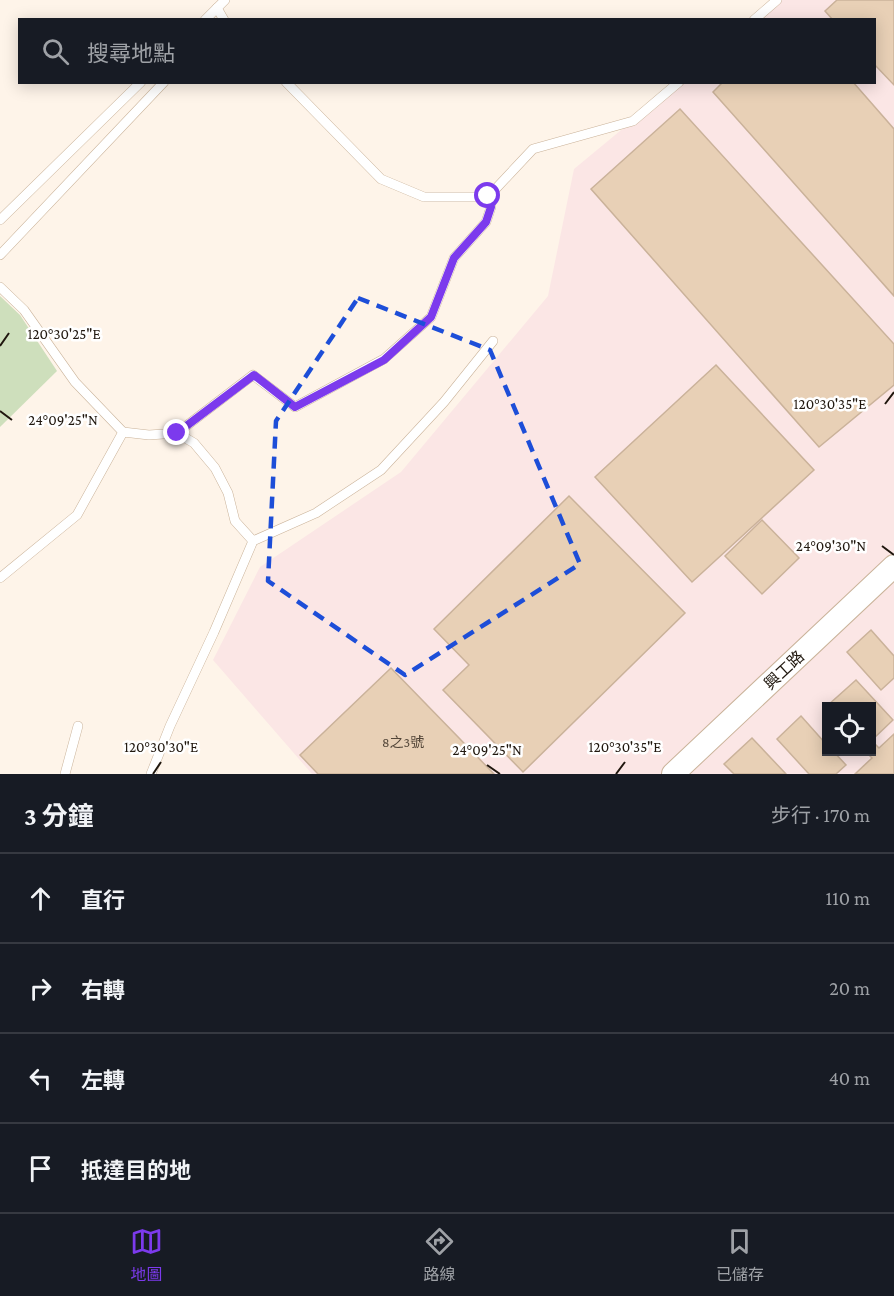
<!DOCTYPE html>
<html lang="zh-TW">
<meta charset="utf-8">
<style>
:root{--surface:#171b24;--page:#20242c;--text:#f1f3f6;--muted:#9ea1a6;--line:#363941;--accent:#7c3aed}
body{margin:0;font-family:"Crimson Pro","Noto Sans TC",serif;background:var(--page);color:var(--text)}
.controls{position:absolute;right:18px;bottom:18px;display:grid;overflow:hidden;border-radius:0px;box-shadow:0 3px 15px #0003}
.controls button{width:54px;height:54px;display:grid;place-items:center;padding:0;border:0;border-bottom:2px solid var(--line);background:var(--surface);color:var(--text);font:30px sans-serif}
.stop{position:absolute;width:18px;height:18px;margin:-14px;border:4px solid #7c3aed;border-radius:50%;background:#fff}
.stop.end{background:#7c3aed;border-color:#fff;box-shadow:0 2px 6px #0008}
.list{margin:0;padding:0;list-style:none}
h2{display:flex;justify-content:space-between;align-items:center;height:78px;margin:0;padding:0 24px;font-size:26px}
h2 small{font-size:20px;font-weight:400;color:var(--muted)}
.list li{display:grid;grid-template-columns:39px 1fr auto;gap:18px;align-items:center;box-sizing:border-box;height:90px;padding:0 24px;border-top:2px solid var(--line)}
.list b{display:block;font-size:22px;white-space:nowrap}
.list em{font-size:20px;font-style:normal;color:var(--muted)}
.icon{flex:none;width:33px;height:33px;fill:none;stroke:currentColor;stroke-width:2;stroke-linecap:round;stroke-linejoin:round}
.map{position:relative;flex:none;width:894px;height:774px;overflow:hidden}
.search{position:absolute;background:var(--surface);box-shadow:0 3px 15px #0003;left:18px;right:18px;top:18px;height:66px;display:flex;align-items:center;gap:15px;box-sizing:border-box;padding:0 21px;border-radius:0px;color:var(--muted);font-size:22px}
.sheet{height:438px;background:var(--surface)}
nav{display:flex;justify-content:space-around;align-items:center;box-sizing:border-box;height:84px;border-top:2px solid var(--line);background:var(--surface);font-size:16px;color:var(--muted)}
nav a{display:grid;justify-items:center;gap:3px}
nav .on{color:var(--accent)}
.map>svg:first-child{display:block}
</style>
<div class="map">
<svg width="894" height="774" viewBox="0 0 894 774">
<rect width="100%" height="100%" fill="#fef4e9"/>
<path fill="#fbe6e5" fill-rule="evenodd" d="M777,0H894V774H312L213,660L260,567L401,472L548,296L574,169L678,83L874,82V20L754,19ZM826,706H872V752H826Z"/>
<path fill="#cedfbc" d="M0,296L20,315L57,371L0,427Z"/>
<g fill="#e8d0b6" stroke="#cab29a" stroke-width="1.5">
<path d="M837,0H894V85L874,64V20H833L825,11Z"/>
<path d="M723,82H853L894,129V296L713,92Z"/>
<path d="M680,109L894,344V385L819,447L591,189Z"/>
<path d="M716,365L814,470L692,582L595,477Z"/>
<path d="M569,496L685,613L523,772L443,690L469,665L434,629Z"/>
<path d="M762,520L799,558L762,594L725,556Z"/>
<path d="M871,630L894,656V678L881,690L847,652Z"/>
<path d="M391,668L494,774H318L300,755Z"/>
<path d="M856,680L893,720L872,740V706H827Z"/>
<path d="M801,716L826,744V752H834L846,765L836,774H809L777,739Z"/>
<path d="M894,734V774H855L872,758L866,752H872V746L874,743L879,748Z"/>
<path d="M752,738L786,774H734L724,764Z"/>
</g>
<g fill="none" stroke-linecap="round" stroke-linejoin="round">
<g stroke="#cab39a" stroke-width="10">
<g id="service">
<path d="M217,8L224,20"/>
<path d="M205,20L225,0"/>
<path d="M754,20L777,0"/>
<path d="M286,82L381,179L424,197H488L533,149L633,121L679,82"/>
<path d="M0,220L141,82"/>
<path d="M0,255L164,82"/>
<path d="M0,287L24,310L75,382L123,432"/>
<path d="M177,433L194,443L215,468L228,493L235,521L253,541"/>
<path d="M0,578L77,515L123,432L149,435L177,433L253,375L295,407L384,359L431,317L454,258L486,222L491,207L488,197"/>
<path d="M65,774L78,726"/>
<path d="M151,774L170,726L214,632L253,541L316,513L381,470L444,402L493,341"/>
</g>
</g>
<g stroke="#cab39a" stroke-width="24">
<path id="tertiary" d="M673,774L894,566"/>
</g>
<use href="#service" stroke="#fff" stroke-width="9"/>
<use href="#tertiary" stroke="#fff" stroke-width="22"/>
</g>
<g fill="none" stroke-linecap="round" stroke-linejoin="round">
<path stroke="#7c3aed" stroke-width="8" d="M177,433L254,375L295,407L384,360L431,317L454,258L486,222L491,207L488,196"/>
</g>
<path fill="none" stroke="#1d4ed8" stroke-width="4.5" stroke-dasharray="12 8" stroke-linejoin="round" d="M358,298L490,350L580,564L405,675L268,581L276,421Z"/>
<path fill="none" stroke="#20170e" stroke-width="2" d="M0,346L9,333M885,404L894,392M0,411L12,420M882,546L894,555M487,765L500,774M153,774L161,762M616,774L625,762"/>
<g text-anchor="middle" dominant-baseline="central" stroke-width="5" stroke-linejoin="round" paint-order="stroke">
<g font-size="14" fill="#524538">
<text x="403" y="742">8之3號</text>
</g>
<g font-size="16" fill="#20170e" stroke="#fff">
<text transform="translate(784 670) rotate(-43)">興工路</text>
</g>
</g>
<g font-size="15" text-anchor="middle" fill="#20170e" stroke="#fff" stroke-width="5" stroke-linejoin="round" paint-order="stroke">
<text x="64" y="339">120°30'25"E</text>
<text x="830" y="409">120°30'35"E</text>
<text x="63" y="425">24°09'25"N</text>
<text x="831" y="551">24°09'30"N</text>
<text x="161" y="752">120°30'30"E</text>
<text x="625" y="752">120°30'35"E</text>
<text x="487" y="755">24°09'25"N</text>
</g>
</svg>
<div class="controls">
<button><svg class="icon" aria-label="locate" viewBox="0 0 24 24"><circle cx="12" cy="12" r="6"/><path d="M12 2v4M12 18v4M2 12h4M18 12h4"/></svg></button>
</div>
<div class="stop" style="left:488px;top:196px"></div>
<div class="stop end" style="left:177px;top:433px"></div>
<div class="search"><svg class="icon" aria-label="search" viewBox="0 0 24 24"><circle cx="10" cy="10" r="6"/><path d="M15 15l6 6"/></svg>搜尋地點</div>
</div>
<section class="sheet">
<h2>3 分鐘<small>步行 · 170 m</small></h2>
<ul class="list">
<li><svg class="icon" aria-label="ahead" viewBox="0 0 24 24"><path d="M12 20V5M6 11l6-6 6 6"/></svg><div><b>直行</b></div><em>110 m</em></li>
<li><svg class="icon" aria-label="right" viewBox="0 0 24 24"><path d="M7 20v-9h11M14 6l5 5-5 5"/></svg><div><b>右轉</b></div><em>20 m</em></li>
<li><svg class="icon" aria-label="left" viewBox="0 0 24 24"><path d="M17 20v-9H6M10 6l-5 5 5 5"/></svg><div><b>左轉</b></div><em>40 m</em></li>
<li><svg class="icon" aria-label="arrive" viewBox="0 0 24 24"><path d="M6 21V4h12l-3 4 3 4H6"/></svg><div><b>抵達目的地</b></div></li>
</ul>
</section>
<nav>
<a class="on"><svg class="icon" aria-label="map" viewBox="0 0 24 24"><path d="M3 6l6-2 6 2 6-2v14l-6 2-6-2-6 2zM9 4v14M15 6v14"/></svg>地圖</a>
<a><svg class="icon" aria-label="directions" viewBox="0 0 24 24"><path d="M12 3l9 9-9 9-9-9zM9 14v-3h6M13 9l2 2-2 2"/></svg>路線</a>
<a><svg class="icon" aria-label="saved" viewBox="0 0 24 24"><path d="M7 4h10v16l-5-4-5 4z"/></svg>已儲存</a>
</nav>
